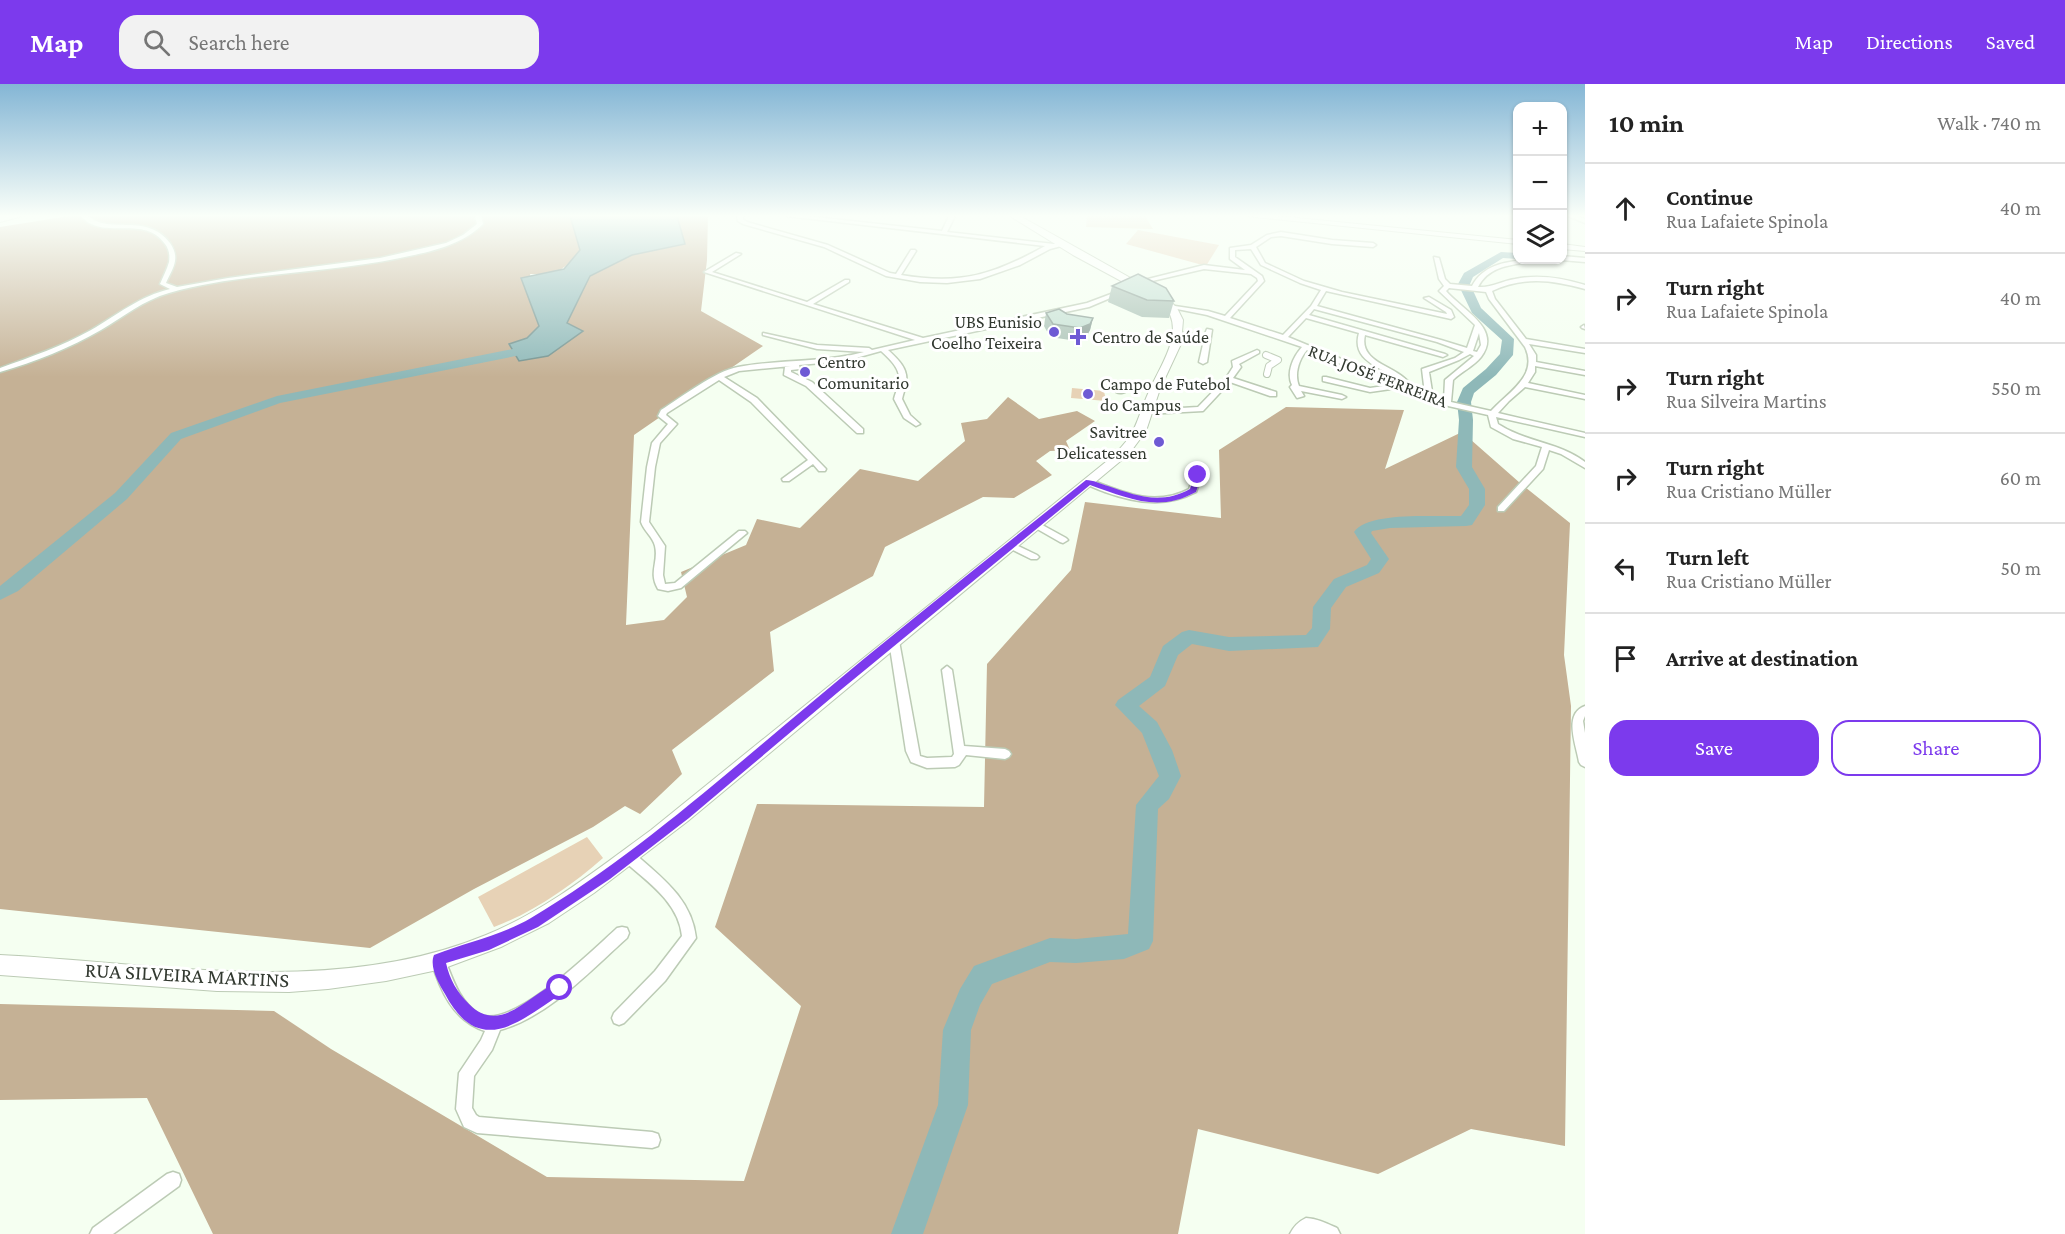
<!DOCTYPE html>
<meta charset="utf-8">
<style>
:root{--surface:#fff;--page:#f2f2f2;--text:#222;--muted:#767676;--line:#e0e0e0;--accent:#7c3aed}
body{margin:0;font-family:"Crimson Pro",serif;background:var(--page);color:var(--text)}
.controls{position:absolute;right:18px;top:18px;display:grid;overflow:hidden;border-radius:12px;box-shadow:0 2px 4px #0004}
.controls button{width:54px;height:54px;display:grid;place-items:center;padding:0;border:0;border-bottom:2px solid var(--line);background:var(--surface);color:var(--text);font:30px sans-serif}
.stop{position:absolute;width:18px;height:18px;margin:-14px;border:4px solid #7c3aed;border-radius:50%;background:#fff}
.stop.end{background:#7c3aed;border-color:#fff;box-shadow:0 2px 6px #0008}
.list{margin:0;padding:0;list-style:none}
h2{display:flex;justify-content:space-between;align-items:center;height:78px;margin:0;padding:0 24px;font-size:26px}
h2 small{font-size:20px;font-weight:400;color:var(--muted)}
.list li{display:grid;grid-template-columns:39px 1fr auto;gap:18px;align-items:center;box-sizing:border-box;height:90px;padding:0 24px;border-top:2px solid var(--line)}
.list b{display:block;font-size:22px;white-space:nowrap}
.list p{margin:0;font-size:20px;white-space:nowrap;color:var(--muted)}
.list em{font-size:20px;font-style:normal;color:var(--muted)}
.actions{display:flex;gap:12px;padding:18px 24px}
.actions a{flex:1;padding:14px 0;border:2px solid var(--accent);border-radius:18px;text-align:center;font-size:21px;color:var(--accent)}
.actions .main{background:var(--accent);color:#fff}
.icon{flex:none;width:33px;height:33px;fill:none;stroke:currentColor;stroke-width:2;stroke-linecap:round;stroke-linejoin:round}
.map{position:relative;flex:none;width:1585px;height:1150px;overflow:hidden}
header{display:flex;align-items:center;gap:36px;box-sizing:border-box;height:84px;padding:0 30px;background:var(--accent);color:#fff}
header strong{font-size:28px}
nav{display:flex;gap:33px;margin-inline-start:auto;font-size:21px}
.search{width:420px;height:54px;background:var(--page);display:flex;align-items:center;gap:15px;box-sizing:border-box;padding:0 21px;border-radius:18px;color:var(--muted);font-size:22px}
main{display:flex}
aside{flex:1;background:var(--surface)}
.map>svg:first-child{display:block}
</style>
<header>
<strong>Map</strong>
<div class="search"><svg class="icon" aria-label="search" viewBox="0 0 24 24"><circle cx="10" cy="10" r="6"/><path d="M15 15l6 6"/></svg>Search here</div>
<nav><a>Map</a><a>Directions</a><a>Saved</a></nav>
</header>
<main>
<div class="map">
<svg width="1585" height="1150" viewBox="0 0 1585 1150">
<rect width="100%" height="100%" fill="#f5fff1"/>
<g fill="#e7d2b6">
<path d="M1087,132H1145L1153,145L1086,143Z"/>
<path d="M1138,146L1219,161L1206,182L1126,160Z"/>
<path d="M1072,304L1104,307L1106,317L1071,314Z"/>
<path d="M587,753L603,774C571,802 534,828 494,843L478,813Z"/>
</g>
<g fill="#c5b195">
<path d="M69,132H570L580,166C562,188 559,190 530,190L540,242L527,254L509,260L582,248L567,239L590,192L632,171L685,160L677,132H708L707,176L701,227L763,262L634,351L626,541L664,536L687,513L681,488L746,461L757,435L800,444L860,385L918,397L965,357L961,339L987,335L1008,313L1039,335L1077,327L1095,337L1066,357L1070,366L1050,367L1036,377L1052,391L1014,414L983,413L885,463L873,492L770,548L774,587L672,666L682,690L640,730L625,722L593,743L474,805L370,864L0,825V143Z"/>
<path d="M1286,323L1404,326L1385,385L1462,348L1520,399L1570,439L1564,571L1571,622L1565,1062L1471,1045L1378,1090L1198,1045L1178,1150H213L147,1014L0,1016V920L274,927L331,965L547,1093L744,1097L801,922L715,843L757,720L984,723L987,580L1071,486L1085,418L1221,434L1219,366Z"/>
</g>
<path fill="#8eb8b8" stroke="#72928f" stroke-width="1.5" d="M570,132H677L685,160L632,171L590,192L567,239L583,247L548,272L519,277L509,260L527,254L539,242L521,194L564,185L580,166Z"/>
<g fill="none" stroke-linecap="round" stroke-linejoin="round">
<g fill="#8eb8b8" fill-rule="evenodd">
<path d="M1501,168L1518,169V175L1503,174L1473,193L1470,200L1481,224L1514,255L1513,271L1496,291L1474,309L1471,318L1473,336L1472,383L1485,405V421L1472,441L1466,442L1390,444L1372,447L1371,449L1389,475L1379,489L1346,503L1331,524L1330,545L1318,563L1229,567L1192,560L1178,571L1165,602L1139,622L1157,638L1172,666L1181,692L1169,715L1158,725L1153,857L1149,865L1124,875L1076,879L1050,878L992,900L980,921L971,946L968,1021L923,1150H891L938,1021L943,946L960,905L974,882L1050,854L1076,855L1128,850L1136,721L1159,692L1142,649L1115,621L1118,616L1150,593L1163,562L1182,548L1189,546L1229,553L1306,551L1312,544L1313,523L1334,495L1367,481L1371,475L1354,448C1368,427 1436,433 1461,432L1469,421V405L1456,383L1459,336L1457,318L1463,304L1486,285L1500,270L1502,256L1472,229L1458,200L1464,189Z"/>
<path d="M539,257L544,258L545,261L531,269L280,319L181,355L127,415L18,507L0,516V502L115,409L171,349L277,312L523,263Z"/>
</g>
<g stroke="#bccbb5" stroke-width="8">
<path id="pedestrian" d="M1266,271L1278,276L1269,282L1267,290"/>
</g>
<g stroke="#bccbb5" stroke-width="3">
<g id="minor">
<path d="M81,132H88C110,151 147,128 170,159C174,165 176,170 175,177C174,184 169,192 166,199L177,203L228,194L380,174L446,159L463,151L477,140L475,132H481L483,140C461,162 429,168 400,174C324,190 244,188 169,209C144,216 123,233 101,246C70,264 35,278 0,288V284C31,273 62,262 91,246C117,231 140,212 170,205L160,200C163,193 167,185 169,178C170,171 169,165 165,160C146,133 112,152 89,139C87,138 82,133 81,132Z"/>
<path d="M737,132H743V135L747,138L828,161L890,189L896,190L911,166H915L916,167L901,191C961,201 993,191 1045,162L786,132H806L942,147L949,132H955L947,148L1054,160L1062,159L1065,161L1050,165L1020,181L980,195L947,199L920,198L886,192L824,163L743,140L738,137Z"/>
<path d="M1568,132H1577L1585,135V139Z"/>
<path d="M1281,148L1332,156L1373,159L1376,161L1373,163L1332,160L1281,152L1271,153L1256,163L1265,179L1304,197L1342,208L1447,230L1446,228L1424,214L1429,213L1451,226L1454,233L1451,235L1326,207L1317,222L1441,256L1467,264L1475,241L1439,207L1444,202L1439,195L1434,173L1439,174L1445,195L1450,200L1472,202C1484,179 1511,176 1536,176L1535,177C1513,181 1489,181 1478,203C1492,204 1501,197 1515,195C1539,190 1562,194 1585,201V205C1552,196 1524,192 1492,207L1495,215L1526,255L1585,265V269L1529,260L1536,271V278L1585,287V291L1535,282V288L1528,299L1585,311V315L1525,303L1509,317L1498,329L1585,349V353L1496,333L1498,340C1525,358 1559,358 1585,378V384L1561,370L1549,366L1543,385L1504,427H1498V423L1536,382L1542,363L1513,355L1491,343L1488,331L1426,317L1398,304L1370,308L1323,297V293H1326L1370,304L1391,301L1307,266C1299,275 1294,290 1299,302L1342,311L1346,313L1342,315L1301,307L1304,312L1297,314L1290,303L1292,301C1286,289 1293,273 1302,263L1207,231L1172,224L1175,222L1208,227L1225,232L1258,197L1257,194L1251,190L1204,185L1135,201L1132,199L1204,181L1245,186L1230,175V164L1251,161L1267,151ZM1251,165L1261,181L1300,199L1321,206L1311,222L1283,251L1230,234L1264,197L1262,192L1235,173V166ZM1449,204L1486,208L1489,215L1525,263C1539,292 1508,308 1491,327L1451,318L1453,296C1461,288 1474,282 1481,273C1503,245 1461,225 1446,207ZM1314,225L1437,258L1464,268L1455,274L1422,285L1425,310C1411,304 1413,301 1403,293C1389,281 1359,276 1365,251L1443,273L1447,271L1445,270L1309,231ZM1306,234L1359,249C1350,280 1387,283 1402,300L1288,253ZM1479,249L1481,261L1477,268L1473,267ZM1470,270L1474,272L1445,296L1444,316L1433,314L1429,288L1459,276Z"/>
<path d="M736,169L741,170L712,188L807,218L845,196H849V198L813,220L923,254L1087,219L1119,207L1122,209L1089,223L888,266C898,275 909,285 906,300C905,305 903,310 902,315L910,331L920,340L916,342L904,334L894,315C895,310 897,306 899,301C902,286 891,276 881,267L845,277L799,281L800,285L791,286V288L812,298L863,345V349H857L806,302L784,291L785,283L791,282L739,287L724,293L757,314L826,385L825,387H819L813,380L789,397H783L782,395L808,376L751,318L719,296L667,329L666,331L677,340L660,359L655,383L649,438L665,462L663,491L665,500L675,499L739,447H745L747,449L681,504L668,507L658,505C648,488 659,478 655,462C653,453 644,447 641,438L647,383L652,359L668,340L658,332L661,326C682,313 715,287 738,283C780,275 823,279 864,268L817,265L763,251V249L817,261L869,264L872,266L915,256L704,188Z"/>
<path d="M1562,172L1585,174V178L1561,176H1562Z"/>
<path d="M1584,241L1585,245L1582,244L1581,243Z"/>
<path d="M1207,245L1212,246L1207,278L1203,280L1199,278L1204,256L1173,250L1176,248L1204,252Z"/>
<path d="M1257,266L1259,267V269L1239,280L1241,283L1233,294L1276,308V312H1270L1230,298L1203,327L1147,330L1143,328L1147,326L1198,323L1226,294L1233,283L1232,277Z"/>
<path d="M1141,298L1160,303C1153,306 1147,302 1140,302C1130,303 1124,312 1116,308L1127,301Z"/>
<path d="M1198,388L1202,391L1196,408C1166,424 1136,419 1105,408C1098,405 1090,403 1084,398L1085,396H1091C1124,409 1155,423 1189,405L1194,391Z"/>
<path d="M1035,437L1066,454L1068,456L1063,459L1060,458L1032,442L1031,440Z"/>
<path d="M1010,458L1037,471L1039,473L1037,475H1031L1007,463L1005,461L1007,459Z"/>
<path d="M894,553L899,557L920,672L927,674L952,673L954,670L942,586L947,582L952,586L964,662L1005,665L1009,667L1011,670L1009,673L1005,675L966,671L959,681L955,683L927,684L911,678L906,667L889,557Z"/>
<path d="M1585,622V632L1583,637L1585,649V683L1581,681L1579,678C1576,660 1563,630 1585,622Z"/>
<path d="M629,767L634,769C661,793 692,815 696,854L665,897L624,939L619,941L614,939L612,934L614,929L655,887L682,852C679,819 648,798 624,777L623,773L624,769Z"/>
<path d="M622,843L627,844L629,849L627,854C591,886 548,933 500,946L492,966L474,992L472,1024L476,1031L479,1033L652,1048L658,1050L660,1056L658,1062L652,1064L477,1049L464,1043L456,1025L459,989L481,956L485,947C453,937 440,906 431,876L433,871L438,869L443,871C452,892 458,917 479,930C510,948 594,865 617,844Z"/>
<path d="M173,1088L179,1090L181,1096L179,1102L113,1150H90L93,1144L167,1090Z"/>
<path d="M1306,1134C1318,1135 1326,1139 1337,1144L1340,1150H1290C1294,1142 1298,1138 1306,1134Z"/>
</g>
</g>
<g stroke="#bccbb5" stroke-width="2">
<g id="secondary">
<path d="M1010,132H1020L1168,215L1177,224L1183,236L1181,260L1160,305L1146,347L1129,370L688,737L594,809L549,839L501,863L442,885L386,897L328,905L289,908L217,907L0,891V871C159,879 333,914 486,851C547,826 599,784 651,746L1107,377C1140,348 1134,339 1151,303C1163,277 1187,244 1162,219L1073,171Z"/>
<path d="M1246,132H1277L1518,156V160Z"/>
<path d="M1562,160L1585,163V167L1562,165Z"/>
</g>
</g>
<g stroke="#bccbb5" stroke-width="2">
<path id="primary" d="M0,132H23L0,138Z"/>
</g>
<use href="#pedestrian" stroke="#fff" stroke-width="6"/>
<use href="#minor" fill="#fff" fill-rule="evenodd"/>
<use href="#secondary" fill="#fff" fill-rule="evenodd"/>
<use href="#primary" fill="#fff" fill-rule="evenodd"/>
</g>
<g fill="#a9c1b5">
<path d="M1112,202L1174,217L1169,234L1142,233L1108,218Z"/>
<path d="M1046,229L1093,234L1090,246L1086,253L1077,257L1050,253L1044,242Z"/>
</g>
<path fill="#899d94" d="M1093,234L1090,246L1086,253L1077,257L1080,244Z"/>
<g fill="#c4e0d3" stroke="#899d94" stroke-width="1.5">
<path d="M1138,190L1166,204L1174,217L1147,216L1112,202Z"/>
<path d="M1059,225L1067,230L1093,234L1090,240L1080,244L1053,240L1046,229Z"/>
</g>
<linearGradient id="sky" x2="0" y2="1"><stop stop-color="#84b6d5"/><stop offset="0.45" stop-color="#fafff9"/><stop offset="1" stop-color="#fafff9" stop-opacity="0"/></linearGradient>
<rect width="1585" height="293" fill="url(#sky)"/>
<path fill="#7c3aed" d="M1198,388L1202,391L1196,408C1158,429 1128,414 1090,401L837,609L689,734L610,795L538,843L489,866L446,879C450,896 457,908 469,920C500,952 529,910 560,897L564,899L566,904L564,908C521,936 480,976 445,910C439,900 429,883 434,871C466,858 500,852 531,834C632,774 721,694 811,619C901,543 994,470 1086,396C1093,396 1101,400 1108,402C1137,412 1161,421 1190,405L1194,391Z"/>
<g fill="#6e5ad4" stroke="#fff" stroke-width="2">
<circle cx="1054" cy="248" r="6"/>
<path d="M1075 244h6v6h6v6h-6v6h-6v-6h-6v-6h6z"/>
<circle cx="805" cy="288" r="6"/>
<circle cx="1088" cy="310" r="6"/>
<circle cx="1159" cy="358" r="6"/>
</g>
<g text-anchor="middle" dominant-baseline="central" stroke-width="6" stroke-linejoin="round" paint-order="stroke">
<g font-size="18" fill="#323930" stroke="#fff" text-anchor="start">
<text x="1042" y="238" text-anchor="end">UBS Eunisio<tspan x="1042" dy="21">Coelho Teixeira</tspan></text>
<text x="1092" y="253">Centro de Saúde</text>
<text x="817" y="278">Centro<tspan x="817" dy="21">Comunitario</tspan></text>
<text x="1100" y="300">Campo de Futebol<tspan x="1100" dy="21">do Campus</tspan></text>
<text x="1147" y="348" text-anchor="end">Savitree<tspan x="1147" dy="21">Delicatessen</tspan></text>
</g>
<g font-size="18" fill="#323930" stroke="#fff">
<text transform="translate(1378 292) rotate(21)">RUA JOSÉ FERREIRA</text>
</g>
<g font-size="21" fill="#323930" stroke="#fff">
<text transform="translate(187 891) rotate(3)">RUA SILVEIRA MARTINS</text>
</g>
</g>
</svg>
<div class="controls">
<button>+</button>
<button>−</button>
<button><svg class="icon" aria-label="layers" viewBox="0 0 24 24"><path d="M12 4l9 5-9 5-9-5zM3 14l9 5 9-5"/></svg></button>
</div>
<div class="stop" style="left:560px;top:904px"></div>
<div class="stop end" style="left:1198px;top:391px"></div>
</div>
<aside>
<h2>10 min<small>Walk · 740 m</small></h2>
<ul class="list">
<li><svg class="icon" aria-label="ahead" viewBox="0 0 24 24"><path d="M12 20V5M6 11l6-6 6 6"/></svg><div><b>Continue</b><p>Rua Lafaiete Spinola</p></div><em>40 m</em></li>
<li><svg class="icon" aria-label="right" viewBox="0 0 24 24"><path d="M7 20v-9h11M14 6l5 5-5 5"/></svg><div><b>Turn right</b><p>Rua Lafaiete Spinola</p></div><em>40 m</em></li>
<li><svg class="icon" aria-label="right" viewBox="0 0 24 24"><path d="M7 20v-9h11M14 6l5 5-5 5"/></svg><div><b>Turn right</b><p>Rua Silveira Martins</p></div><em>550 m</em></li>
<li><svg class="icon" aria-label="right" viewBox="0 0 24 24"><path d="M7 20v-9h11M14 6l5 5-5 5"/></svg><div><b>Turn right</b><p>Rua Cristiano Müller</p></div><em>60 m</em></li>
<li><svg class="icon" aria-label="left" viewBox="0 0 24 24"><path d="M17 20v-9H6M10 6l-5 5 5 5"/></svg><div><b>Turn left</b><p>Rua Cristiano Müller</p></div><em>50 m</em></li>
<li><svg class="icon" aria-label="arrive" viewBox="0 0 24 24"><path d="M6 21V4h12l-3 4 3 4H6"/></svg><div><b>Arrive at destination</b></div></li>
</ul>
<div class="actions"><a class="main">Save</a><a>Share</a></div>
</aside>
</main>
